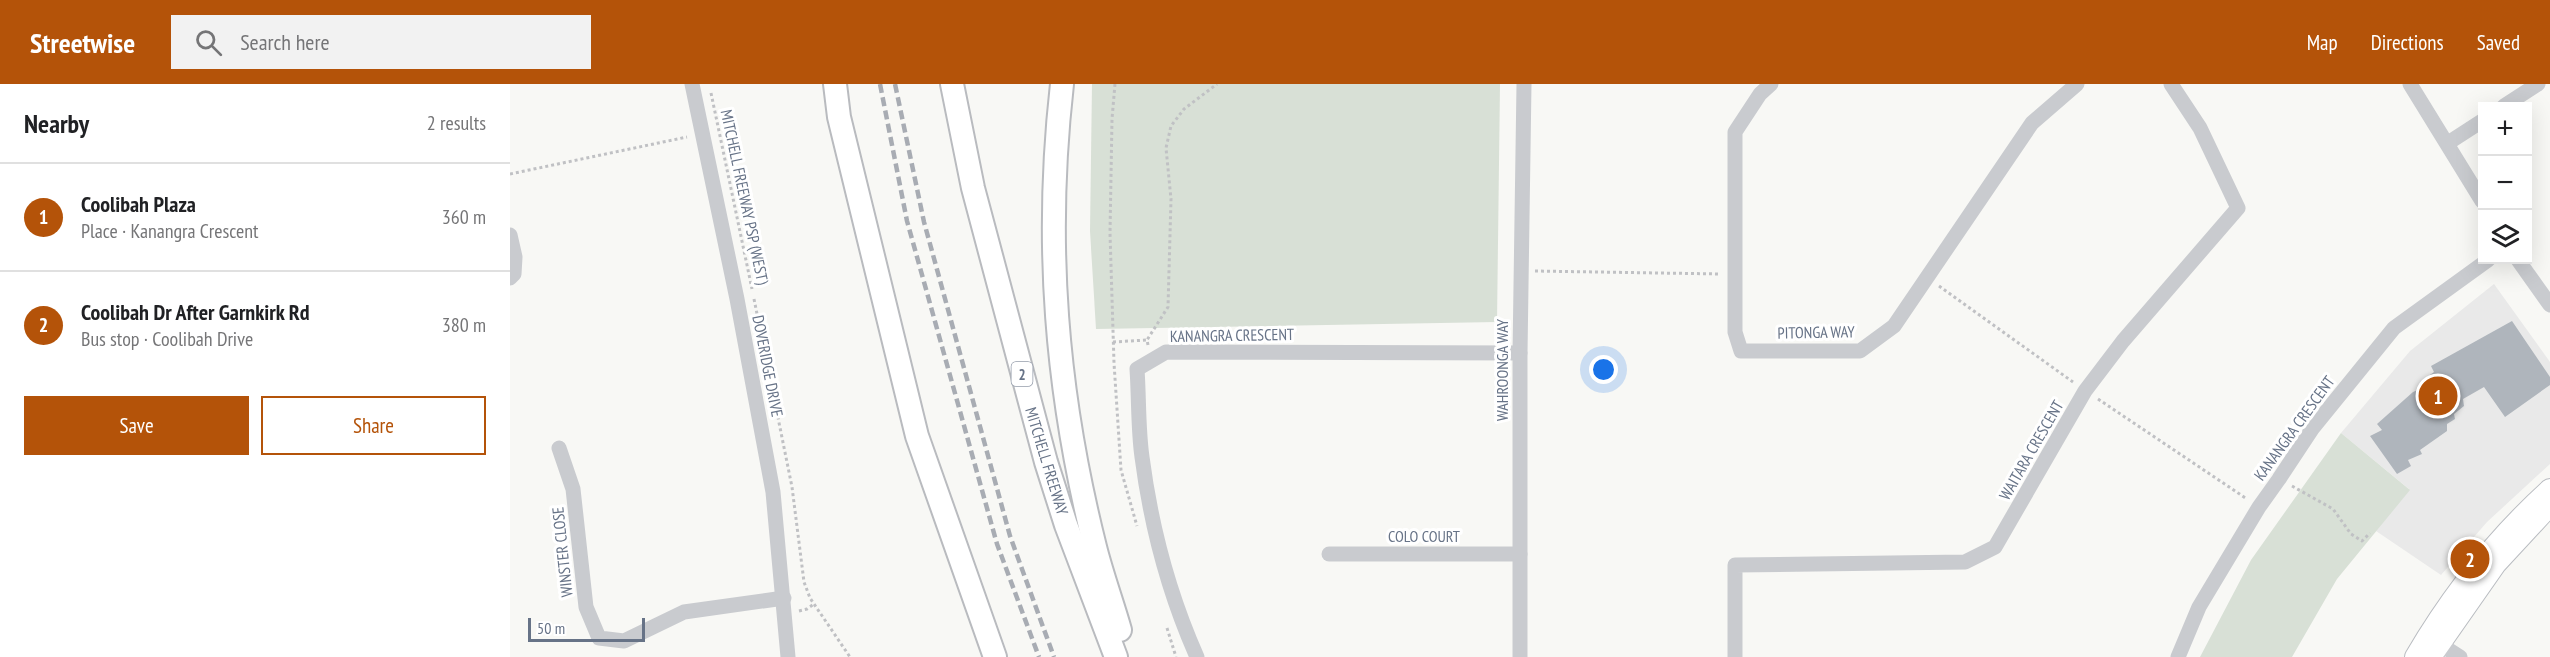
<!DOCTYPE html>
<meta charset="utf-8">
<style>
:root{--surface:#fff;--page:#f2f2f2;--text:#202124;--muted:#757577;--line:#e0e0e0;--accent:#b45309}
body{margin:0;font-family:"PT Sans Narrow",sans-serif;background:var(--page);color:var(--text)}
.controls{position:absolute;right:18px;top:18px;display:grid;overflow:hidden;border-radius:0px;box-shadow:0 6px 24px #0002}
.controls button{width:54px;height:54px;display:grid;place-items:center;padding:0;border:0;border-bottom:2px solid var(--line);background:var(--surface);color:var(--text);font:30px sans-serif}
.scale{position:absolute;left:18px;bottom:15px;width:117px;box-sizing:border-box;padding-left:6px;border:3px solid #677387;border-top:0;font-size:16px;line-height:21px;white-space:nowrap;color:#677387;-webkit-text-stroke:4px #fff;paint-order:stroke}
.you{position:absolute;left:1094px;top:286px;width:21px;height:21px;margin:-15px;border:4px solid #fff;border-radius:50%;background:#1a73e8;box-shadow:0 0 0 9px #1a73e833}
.badge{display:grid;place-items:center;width:39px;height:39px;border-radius:50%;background:var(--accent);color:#fff;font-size:20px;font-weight:700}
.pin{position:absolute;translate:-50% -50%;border:3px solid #fff;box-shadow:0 2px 6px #0006}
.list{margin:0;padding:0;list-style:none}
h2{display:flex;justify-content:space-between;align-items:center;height:78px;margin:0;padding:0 24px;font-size:26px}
h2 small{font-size:20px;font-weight:400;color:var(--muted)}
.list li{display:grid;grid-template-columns:39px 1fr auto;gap:18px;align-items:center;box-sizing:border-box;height:108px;padding:0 24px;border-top:2px solid var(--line)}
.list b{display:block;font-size:22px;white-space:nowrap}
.list p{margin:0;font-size:20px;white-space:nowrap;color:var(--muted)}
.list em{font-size:20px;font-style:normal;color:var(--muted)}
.actions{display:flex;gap:12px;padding:18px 24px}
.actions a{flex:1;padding:14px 0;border:2px solid var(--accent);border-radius:0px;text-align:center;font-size:21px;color:var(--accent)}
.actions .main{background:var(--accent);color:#fff}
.icon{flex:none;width:33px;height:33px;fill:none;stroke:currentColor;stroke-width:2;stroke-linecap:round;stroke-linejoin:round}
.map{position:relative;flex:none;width:2040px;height:573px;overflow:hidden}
header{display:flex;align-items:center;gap:36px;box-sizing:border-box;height:84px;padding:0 30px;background:var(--accent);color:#fff}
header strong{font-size:28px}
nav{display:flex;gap:33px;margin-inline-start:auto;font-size:21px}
.search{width:420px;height:54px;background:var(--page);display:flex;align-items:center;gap:15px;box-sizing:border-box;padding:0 21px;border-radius:0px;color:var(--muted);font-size:22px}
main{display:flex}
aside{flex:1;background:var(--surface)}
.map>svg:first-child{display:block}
</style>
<header>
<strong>Streetwise</strong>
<div class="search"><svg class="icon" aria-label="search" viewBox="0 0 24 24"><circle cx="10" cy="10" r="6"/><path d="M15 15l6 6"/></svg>Search here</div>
<nav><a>Map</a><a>Directions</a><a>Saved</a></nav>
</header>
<main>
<aside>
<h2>Nearby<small>2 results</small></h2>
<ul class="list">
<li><span class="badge">1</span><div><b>Coolibah Plaza</b><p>Place · Kanangra Crescent</p></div><em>360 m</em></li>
<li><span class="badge">2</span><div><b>Coolibah Dr After Garnkirk Rd</b><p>Bus stop · Coolibah Drive</p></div><em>380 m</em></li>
</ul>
<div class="actions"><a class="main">Save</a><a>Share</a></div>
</aside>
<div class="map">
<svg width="2040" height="573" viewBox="0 0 2040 573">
<rect width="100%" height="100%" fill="#f8f8f5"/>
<path fill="#e9e9e9" d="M1984,200L2040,278V380L1977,438L1931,491L1866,447L1899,405L1831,349L1900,267Z"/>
<g fill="#d8e0d6">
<path d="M582,0H990L987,238L586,245L580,147Z"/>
<path d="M1831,349L1900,406L1827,495L1782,573H1690L1741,476Z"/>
</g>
<path fill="#afb5bc" d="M2002,237L2040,293V301L1995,333L1974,303L1953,315L1954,322L1944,330L1945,335L1937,340V347L1910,366L1912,370L1898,376L1901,382L1887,390L1860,352L1872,346L1867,340L1903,308L1915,303L1913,296L1924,288L1921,282Z"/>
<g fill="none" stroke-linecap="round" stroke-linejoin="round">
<g stroke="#b9bcc1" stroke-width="22">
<g id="major">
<path d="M1905,573C1942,510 1986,454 2040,405"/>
<path d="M1921,573L1986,480L2036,426"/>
</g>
</g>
<g stroke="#b9bbbf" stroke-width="26">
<g id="highway">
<path d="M325,0L329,33L407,352L485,573"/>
<path d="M442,0L463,104L536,378L556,441L606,573"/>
<path d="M552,0C534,159 546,308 585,463C592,491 602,518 610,546"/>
</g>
</g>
<g stroke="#c0c1c4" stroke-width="3" stroke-dasharray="3 3" stroke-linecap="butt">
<path d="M605,0L602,35L600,149L604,279L611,386L627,442"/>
<path d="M201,9L242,205"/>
<path d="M0,90L177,53"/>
<path d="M1025,187L1211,190"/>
<path d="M1429,202L1563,298"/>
<path d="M244,215L282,403L294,498L300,514L340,573"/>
<path d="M603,258L637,256"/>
<path d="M638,261L637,256L658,223L661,115L656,64L661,42L674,25L707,0"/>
<path d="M1588,315L1737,415"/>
<path d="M1782,402L1823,425L1841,450L1852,457L1860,449"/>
<path d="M289,527L297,525L304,520"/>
<path d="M657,544L666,573"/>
</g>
<g stroke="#c9cbcf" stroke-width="15">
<path d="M182,0L227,215L263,408L278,573"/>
<path d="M1261,0L1250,10L1225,48V248L1231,267H1350L1384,242L1522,39L1567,0"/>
<path d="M1900,0L1972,117"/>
<path d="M1994,22L2028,0"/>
<path d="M1938,59L1972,37"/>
<path d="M0,151L5,173L4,190L0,194"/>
<path d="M2008,176L2040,221"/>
<path d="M49,364L63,405L76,523L89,554L114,557L174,528L274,514"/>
<path d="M819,470H1010"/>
<path d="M1922,555L1950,573"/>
<path d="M687,573C659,510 641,442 632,373C628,345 629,314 627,285L656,268L1010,269"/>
<path d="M1010,573V269L1014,0"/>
<path d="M1225,573V481L1455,478L1485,463L1575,307L1613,257L1728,124L1690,44L1661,0"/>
<path d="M1668,573L1689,523L1749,423L1769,395L1802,345L1884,244L1978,176"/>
</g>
<use href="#major" stroke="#fff" stroke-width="20"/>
<use href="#highway" stroke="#fff" stroke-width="22"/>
<g stroke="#a8acb3" stroke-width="4.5" stroke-dasharray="9 4.5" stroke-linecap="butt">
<path d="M370,0L397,137L487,460L529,573"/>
<path d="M385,0L414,138L500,452L544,573"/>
</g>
</g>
<g text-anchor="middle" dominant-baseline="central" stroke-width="6" stroke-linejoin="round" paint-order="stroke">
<rect fill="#fff" stroke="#959dab" stroke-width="1.5" x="501.5" y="278" width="21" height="24" rx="4.5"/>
<g font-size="15" font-weight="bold" fill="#677387">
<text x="512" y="290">2</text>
</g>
<g font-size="16" fill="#677387" stroke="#fff">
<text transform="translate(235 113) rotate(78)">MITCHELL FREEWAY PSP (WEST)</text>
<text transform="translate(1306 248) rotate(-1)">PITONGA WAY</text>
<text transform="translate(722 251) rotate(-1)">KANANGRA CRESCENT</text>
<text transform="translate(258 282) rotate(79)">DOVERIDGE DRIVE</text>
<text transform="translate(992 286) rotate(-90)">WAHROONGA WAY</text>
<text transform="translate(1784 344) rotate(-54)">KANANGRA CRESCENT</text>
<text transform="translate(1521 366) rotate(-60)">WAITARA CRESCENT</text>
<text transform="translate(537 377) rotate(73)">MITCHELL FREEWAY</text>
<text x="914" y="452">COLO COURT</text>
<text transform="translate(52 468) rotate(-96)">WINSTER CLOSE</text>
</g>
</g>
</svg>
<div class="controls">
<button>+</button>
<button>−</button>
<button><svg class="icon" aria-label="layers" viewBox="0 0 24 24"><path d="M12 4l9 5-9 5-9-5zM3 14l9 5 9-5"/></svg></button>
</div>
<div class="scale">50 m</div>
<div class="you"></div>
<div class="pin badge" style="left:1928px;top:312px">1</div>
<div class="pin badge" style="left:1960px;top:475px">2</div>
</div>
</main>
